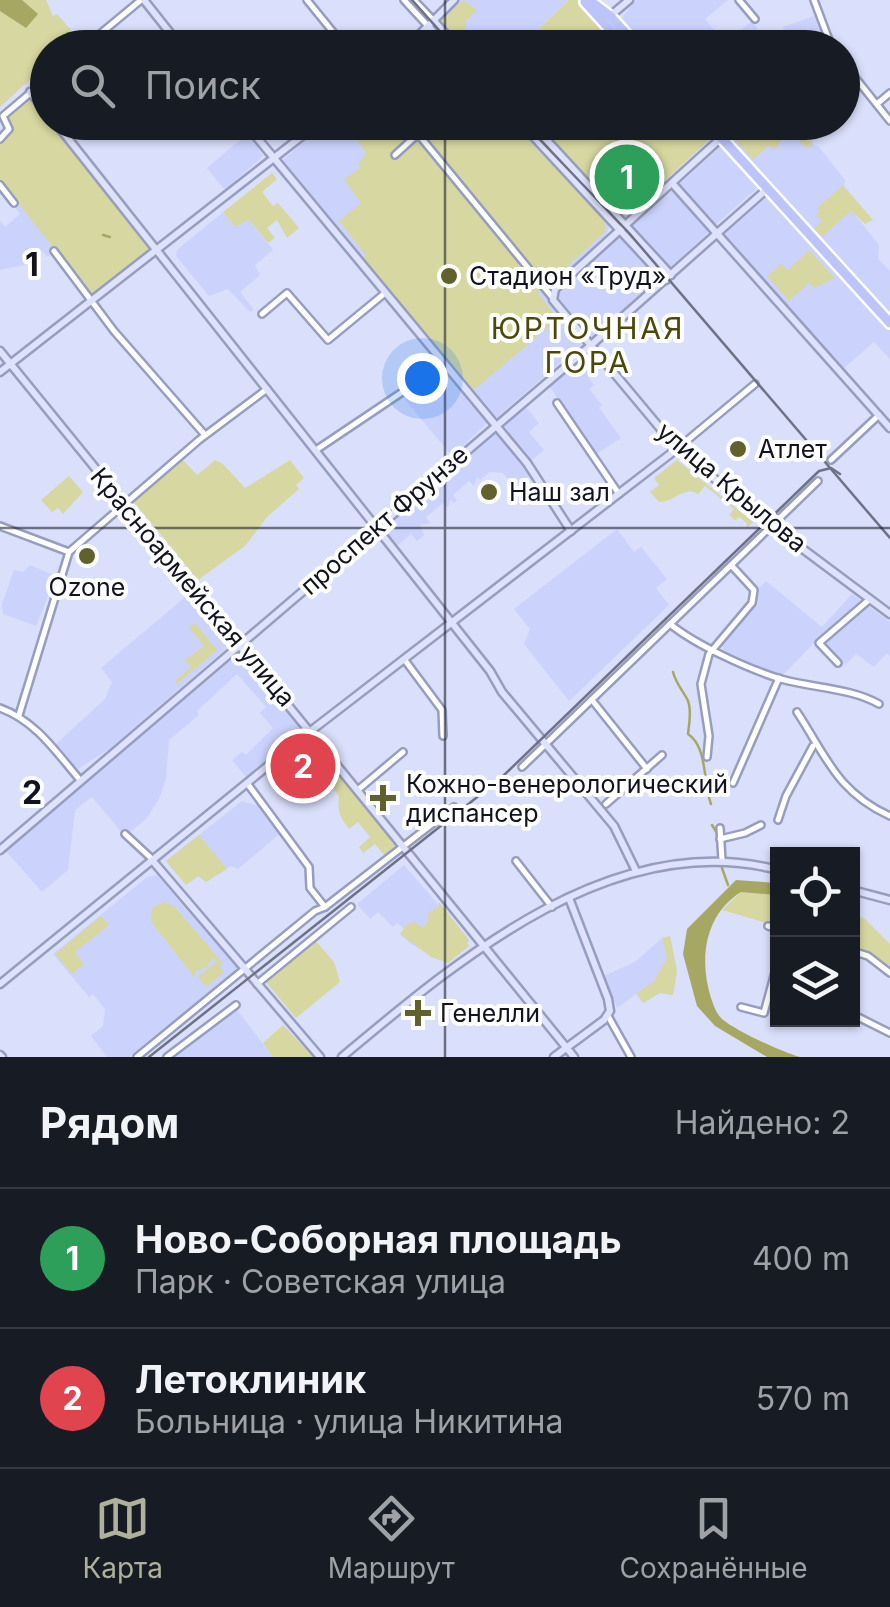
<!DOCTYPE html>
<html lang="ru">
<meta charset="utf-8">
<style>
:root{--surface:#171b24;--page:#20242c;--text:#f1f3f6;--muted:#9ea1a6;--line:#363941;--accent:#b0b19c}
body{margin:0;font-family:Inter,sans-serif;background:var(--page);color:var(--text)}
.controls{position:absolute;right:30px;bottom:30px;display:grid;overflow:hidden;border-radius:0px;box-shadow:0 2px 8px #0004}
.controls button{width:90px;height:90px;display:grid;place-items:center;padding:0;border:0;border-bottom:2px solid var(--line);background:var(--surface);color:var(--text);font:50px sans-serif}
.you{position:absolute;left:422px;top:378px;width:35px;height:35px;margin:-25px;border:8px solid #fff;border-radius:50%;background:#1a73e8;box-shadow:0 0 0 15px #1a73e833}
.badge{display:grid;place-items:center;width:65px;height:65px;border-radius:50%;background:var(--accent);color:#fff;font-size:32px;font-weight:700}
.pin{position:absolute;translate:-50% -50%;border:5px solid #fff;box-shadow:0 2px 10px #0006}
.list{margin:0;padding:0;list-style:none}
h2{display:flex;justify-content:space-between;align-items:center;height:130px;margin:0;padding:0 40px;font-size:42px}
h2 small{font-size:32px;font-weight:400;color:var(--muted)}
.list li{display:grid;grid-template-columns:65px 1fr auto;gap:30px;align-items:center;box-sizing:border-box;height:140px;padding:0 40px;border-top:2px solid var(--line)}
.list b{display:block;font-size:38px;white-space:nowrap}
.list p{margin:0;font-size:32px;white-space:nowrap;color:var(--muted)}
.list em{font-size:32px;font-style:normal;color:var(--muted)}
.icon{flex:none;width:55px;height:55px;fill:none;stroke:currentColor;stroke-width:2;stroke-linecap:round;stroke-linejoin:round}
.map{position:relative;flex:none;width:890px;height:1057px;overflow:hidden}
.search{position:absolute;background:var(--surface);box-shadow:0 2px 8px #0004;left:30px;right:30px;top:30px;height:110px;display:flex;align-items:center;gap:25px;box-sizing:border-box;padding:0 35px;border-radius:55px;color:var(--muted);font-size:38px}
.sheet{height:410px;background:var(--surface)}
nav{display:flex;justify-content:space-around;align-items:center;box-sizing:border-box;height:140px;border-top:2px solid var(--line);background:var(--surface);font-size:28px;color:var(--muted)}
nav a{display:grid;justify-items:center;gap:5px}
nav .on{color:var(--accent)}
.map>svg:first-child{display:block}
</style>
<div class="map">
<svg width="890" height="1057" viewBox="0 0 890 1057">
<rect width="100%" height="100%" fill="#dadffb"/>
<g fill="#cbd3fc">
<path d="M456,0H569L519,47H463L437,22L438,18Z"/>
<path d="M636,0H728L705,19L725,43L752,21L770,47H645L620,20Z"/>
<path d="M814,16L826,47H789L783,27Z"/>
<path d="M325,123H516L611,221L606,236L543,294L582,344L497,417H494L364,263L283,160Z"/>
<path d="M715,123H793L805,139L819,147L845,180L841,197L879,245L878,259L890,271V315Z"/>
<path d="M248,133L263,156L225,190L207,168Z"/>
<path d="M720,147L757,188L715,225L679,184Z"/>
<path d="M673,190L709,232L669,268L632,226Z"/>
<path d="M24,194L63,243L47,257L42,251L24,265L0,270V221L5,227L20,214L13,204Z"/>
<path d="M768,196L890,330V359L874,342L843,369L725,234Z"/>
<path d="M223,212L235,227L249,220L273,250L255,265L260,275L240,292L254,310L250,312L228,289L209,296L176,256L177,250Z"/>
<path d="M622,235L661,278L592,337L556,295Z"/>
<path d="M590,353L602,365L588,377L594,385L589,389L602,405L599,408L621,438L595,455L549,385Z"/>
<path d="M445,371L488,422L452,456L402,396Z"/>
<path d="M525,406L539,423L529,432L544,450L529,462L502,427Z"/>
<path d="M494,432L531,474L515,487L503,473L490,472L480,480L477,477L474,486L469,481L453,495L457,500L454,503L450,500L448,508L443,503L426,517L430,523L420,525L424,535L417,541L411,534L394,548L382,528Z"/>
<path d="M617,529L634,552L641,547L667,579L656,588L669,605L569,701L524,644L530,629L514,609Z"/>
<path d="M30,565L56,576L36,626L3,614L2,604L14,570L23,572Z"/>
<path d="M766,581L822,627L852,594L890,622V656L887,653L874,667L856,654L845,665L818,639L782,676L724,652L722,644L754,607L757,590Z"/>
<path d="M190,593L231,644L109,749L78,769L56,744L105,699L112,682L101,668Z"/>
<path d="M237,651L242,652L303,728L301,734L247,778L232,760L242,752L246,755L273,728L260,713L266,707L237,674L197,711L199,715L169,740L166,778L160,797L146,819L129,833L123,834L92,797L75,810L68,870L42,892L5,850Z"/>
<path d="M242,801L259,806L281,833L238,869L231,866L206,882L199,876L186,885L166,861Z"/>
<path d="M404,865L469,940L467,943L469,946L448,963L411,944L400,934L405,930L401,926L397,923L393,927L378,912L370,919L357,904Z"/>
<path d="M157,875L237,968L226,980L130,1057H107L91,1036L103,1026L105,1009L93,994L89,997L53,954L147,877Z"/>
<path d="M670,936L677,971L673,995L660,993L643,1003L636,994L617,1008L604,976L635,962L662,938Z"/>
<path d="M235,1007L273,1057H175Z"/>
</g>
<g fill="#d7d8a1">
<path d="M0,0H46L53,16L57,14L78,38L67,47L48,48L47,64L0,107Z"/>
<path d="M463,0L477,10L466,21V33L459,39L441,21Z"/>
<path d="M569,0H577L624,47L519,48Z"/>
<path d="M30,96L47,117L48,122L52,123L154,247L92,297L0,180V142L13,130L5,117Z"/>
<path d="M356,122L512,123L606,221L605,232L538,293L558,319L474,390L364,263L365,254L339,221L361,203L344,179L360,168L358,165L366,153L351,130Z"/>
<path d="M534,123H697L710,139L624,218Z"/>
<path d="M724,123H793L805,139L813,142L810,147H805L789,130L774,150L769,145L753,160L722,124Z"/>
<path d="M272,173L277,179L262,192L273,206L278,203L299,228L287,238L277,220L267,228L275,238L268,243L249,220L235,227L223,212Z"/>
<path d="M843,185L873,220L865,224L851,211L822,237L814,228L822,222L816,215L820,211L817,208Z"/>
<path d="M809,250L835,278L814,288L809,283L789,301L767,276L781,264L788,270Z"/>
<path d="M181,458L197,475L215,460L223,464L245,488L290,460L304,478L296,485L299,489L267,517L245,546L198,580L134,502L138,495Z"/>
<path d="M677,460L753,522L746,529L747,524L740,517L735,520L729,515L734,509L705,486L698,494C683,485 674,503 659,502L650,492L659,485L654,478Z"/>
<path d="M69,476L83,492L63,514L58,508L52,512L41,500Z"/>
<path d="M195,623L217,650L177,684L175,681L191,667L185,660L204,646L189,628Z"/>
<path d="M324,756L396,845L385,856L375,844L363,853L359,847L370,837L358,822L349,829C340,817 337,811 339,796L315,764Z"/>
<path d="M199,835L227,869L206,882L198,876L186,885L166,861Z"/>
<path d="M754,891L777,895V926L722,910L741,892Z"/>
<path d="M164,902L174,906L223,963L219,966L224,972L206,987L198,977L217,961L213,958L207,967L195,972V978L151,922L152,908Z"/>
<path d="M439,902L469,940L467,943L469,946L448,963L431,957L400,934L407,924L415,922L421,927L428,923L427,914L439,906Z"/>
<path d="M852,915L864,918L890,944V969L869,954L853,948Z"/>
<path d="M101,916L109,925L75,952L84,964L72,974L55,954Z"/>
<path d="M670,936L677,971L673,995L660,993L643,1003L637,993L654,981L667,958L662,938Z"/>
<path d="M315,940L334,962L340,982L296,1018L265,981Z"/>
<path d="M283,1025L313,1057H273L263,1043Z"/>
</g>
<g fill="#a7a764">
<path d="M0,0H22L38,14L26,28L0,11Z"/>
<path d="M736,880L777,883V895L741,892C704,915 699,960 711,998C714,1006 716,1013 722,1019C736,1031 782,1052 800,1057H767L715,1026L697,1006L683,954L687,929Z"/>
</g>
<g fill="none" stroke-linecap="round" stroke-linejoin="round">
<g stroke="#a7a764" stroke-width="2.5">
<path d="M103,235L110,237"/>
<path d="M673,672C676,684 684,692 688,701C692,711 689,725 688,734C708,747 703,784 711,804"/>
<path d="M712,825L717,833L719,847"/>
<path d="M722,868L728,885"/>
</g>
<g stroke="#979dbd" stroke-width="10">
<g id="street">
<path d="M307,0L346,48"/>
<path d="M404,0L428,26"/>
<path d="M414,0L433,20"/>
<path d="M739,0L755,19"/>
<path d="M814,0L832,48"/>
<path d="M83,48L141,0"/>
<path d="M842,61L890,121"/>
<path d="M877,104L890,93"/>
<path d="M418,134L552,297"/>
<path d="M0,139L9,129L3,116L48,78"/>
<path d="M395,155L431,122"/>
<path d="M0,185L14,203"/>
<path d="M54,251L114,331L205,435"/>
<path d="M262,314L287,293L328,340L385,293"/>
<path d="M557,403L619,494"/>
<path d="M678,448L755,384"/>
<path d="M316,450L444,364"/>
<path d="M831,460L879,415"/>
<path d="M0,526L69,552"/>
<path d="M670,624C696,645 748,669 781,679C813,688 851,688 879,704"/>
<path d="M404,659L442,710L443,736"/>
<path d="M838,663L819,643L870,599"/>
<path d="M592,700L647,769"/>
<path d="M0,708C36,721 56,752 80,780"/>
<path d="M797,712C826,756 837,792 890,816"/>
<path d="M19,715L69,552L199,440L267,389"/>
<path d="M707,757L709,736L701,684L709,654L752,603L754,590L731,565"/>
<path d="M522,767L818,481"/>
<path d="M247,783L309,867L310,888L325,907"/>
<path d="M733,783L779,678"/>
<path d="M359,789L403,752"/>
<path d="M606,804L662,755"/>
<path d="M778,820L786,796L813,746"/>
<path d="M720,828L722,860"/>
<path d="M125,834L152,859"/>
<path d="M720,839L745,833L761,825"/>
<path d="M516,861L552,907"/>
<path d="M768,926L778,929"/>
<path d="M852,951L868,956L890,973"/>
<path d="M257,984L351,907"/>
<path d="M741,1007L764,1013L778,961"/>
<path d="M852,1014L890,1033"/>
<path d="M608,1016L631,1057"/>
<path d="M137,1057L315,911L325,907L454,807"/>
<path d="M167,1057L236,1005"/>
</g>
</g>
<g stroke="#979dbd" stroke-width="11">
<g id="secondary">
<path d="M144,0L182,48"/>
<path d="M433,20L458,48"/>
<path d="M603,22L629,0"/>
<path d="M428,26L448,48"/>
<path d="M406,48L454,0"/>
<path d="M30,92L48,113"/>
<path d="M55,122L490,671L502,692L614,826L636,871"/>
<path d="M244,122L527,463L571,531"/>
<path d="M520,122L666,280"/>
<path d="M530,122L671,275"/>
<path d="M721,138L555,289L553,300L675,446L772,526L890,614"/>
<path d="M672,183L890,428"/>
<path d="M0,351L574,1057"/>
<path d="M0,372L320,122"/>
<path d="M0,850L590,346L767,189"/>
<path d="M152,860L320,1057"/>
<path d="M852,890L890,900"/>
<path d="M0,984L312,730L678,448"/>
<path d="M0,1055L2,1057"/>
<path d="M342,1057C459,959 614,827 778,870"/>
<path d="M554,1057L604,1020L610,1011L608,999L569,898"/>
</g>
</g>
<g stroke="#fff" stroke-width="14">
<g id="primary">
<path d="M589,0L610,16L639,48"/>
<path d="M585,2L627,48"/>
<path d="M707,122L890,323"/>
</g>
</g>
<use href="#street" stroke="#fff" stroke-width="5"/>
<use href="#secondary" stroke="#dee2fc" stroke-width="6"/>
<use href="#primary" stroke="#bcc4fa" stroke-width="9"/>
<g stroke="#6f7286" stroke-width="2.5">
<path d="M412,0L455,48"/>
<path d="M523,122L629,233L890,538"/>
<path d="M149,1057L500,779L819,471L831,468L840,474"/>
</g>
</g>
<path fill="none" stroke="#11131f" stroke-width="2.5" stroke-opacity="0.55" d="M445,0V48M445,122V1057M0,528H890"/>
<g fill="#61612e" stroke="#fff" stroke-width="4">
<circle cx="449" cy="276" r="10"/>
<circle cx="738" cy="449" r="10"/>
<circle cx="489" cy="492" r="10"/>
<circle cx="87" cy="556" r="10"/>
<path d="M378 783h10v10h10v10h-10v10h-10v-10h-10v-10h10z"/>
<path d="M413 998h10v10h10v10h-10v10h-10v-10h-10v-10h10z"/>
</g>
<g text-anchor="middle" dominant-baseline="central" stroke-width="8" stroke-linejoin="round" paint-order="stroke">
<g font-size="25" fill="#11131f" stroke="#fff" text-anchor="start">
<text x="469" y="276">Стадион «Труд»</text>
<text x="758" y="449">Атлет</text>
<text x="509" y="492">Наш зал</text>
<text x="87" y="587" text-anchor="middle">Ozone</text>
<text x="406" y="784">Кожно-венерологический<tspan x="406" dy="29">диспансер</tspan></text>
<text x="440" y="1013">Генелли</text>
</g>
<g font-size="25" fill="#11131f" stroke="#fff">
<text transform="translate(732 487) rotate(40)">улица Крылова</text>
<text transform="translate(384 520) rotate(-41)">проспект Фрунзе</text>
<text transform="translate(193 587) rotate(50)">Красноармейская улица</text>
</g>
<g font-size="30" letter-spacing="2.5" fill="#4a4909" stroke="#fff">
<text x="588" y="328">ЮРТОЧНАЯ<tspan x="588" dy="34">ГОРА</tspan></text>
</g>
</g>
<g font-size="32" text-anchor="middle" font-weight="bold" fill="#11131f" stroke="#fff" stroke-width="8" stroke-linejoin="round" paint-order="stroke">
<text x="32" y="276">1</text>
<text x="32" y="804">2</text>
</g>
</svg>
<div class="controls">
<button><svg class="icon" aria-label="locate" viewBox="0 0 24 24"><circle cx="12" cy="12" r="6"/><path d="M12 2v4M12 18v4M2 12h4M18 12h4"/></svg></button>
<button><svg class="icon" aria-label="layers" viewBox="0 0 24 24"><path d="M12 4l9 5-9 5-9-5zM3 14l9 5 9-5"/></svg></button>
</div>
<div class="you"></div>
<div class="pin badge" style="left:627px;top:177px;background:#2e9e5b">1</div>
<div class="pin badge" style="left:303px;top:766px;background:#e0444e">2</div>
<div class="search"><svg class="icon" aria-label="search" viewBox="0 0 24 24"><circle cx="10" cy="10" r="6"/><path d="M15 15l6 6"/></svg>Поиск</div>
</div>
<section class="sheet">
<h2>Рядом<small>Найдено: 2</small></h2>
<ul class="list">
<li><span class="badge" style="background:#2e9e5b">1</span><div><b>Ново-Соборная площадь</b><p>Парк · Советская улица</p></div><em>400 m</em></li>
<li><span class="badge" style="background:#e0444e">2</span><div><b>Летоклиник</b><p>Больница · улица Никитина</p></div><em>570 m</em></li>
</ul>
</section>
<nav>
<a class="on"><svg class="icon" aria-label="map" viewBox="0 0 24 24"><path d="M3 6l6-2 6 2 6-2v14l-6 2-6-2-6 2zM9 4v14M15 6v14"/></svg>Карта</a>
<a><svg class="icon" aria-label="directions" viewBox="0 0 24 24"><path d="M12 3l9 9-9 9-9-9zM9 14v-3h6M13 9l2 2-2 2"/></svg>Маршрут</a>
<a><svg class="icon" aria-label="saved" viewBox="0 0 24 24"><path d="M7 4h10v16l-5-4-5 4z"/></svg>Сохранённые</a>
</nav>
